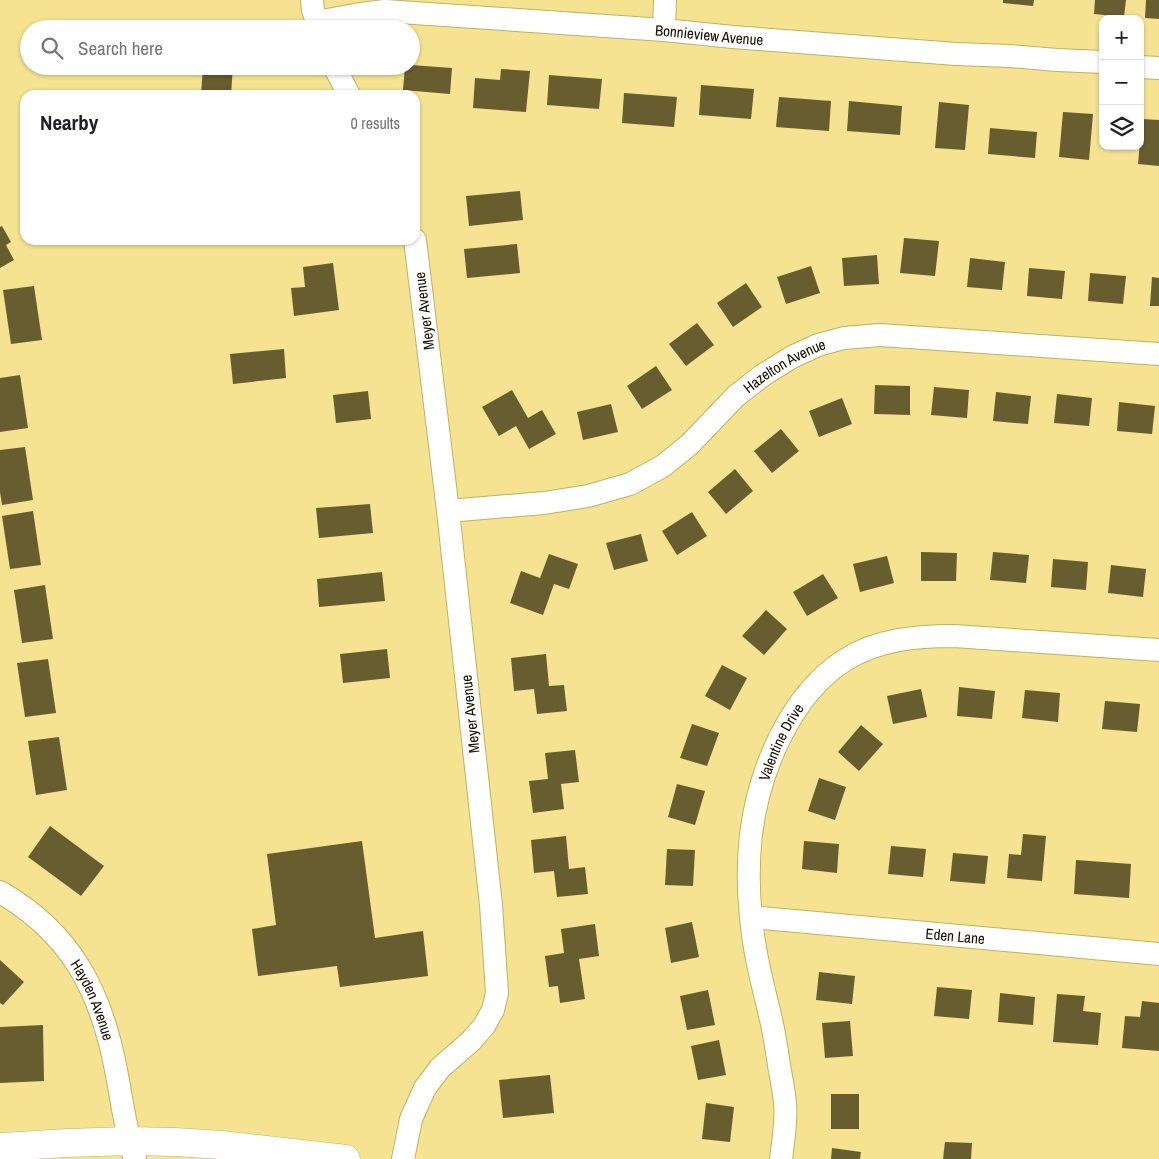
<!DOCTYPE html>
<meta charset="utf-8">
<style>
:root{--surface:#fff;--page:#f2f2f2;--text:#202124;--muted:#757577;--line:#e0e0e0}
body{margin:0;font-family:"Archivo Narrow",sans-serif;background:var(--page);color:var(--text)}
.controls{position:absolute;right:15px;top:15px;display:grid;overflow:hidden;border-radius:10px;box-shadow:0 1px 4px #0004}
.controls button{width:45px;height:45px;display:grid;place-items:center;padding:0;border:0;border-bottom:1px solid var(--line);background:var(--surface);color:var(--text);font:25px sans-serif}
.list{margin:0;padding:0;list-style:none}
h2{display:flex;justify-content:space-between;align-items:center;height:65px;margin:0;padding:0 20px;font-size:21px}
h2 small{font-size:16px;font-weight:400;color:var(--muted)}
.icon{flex:none;width:28px;height:28px;fill:none;stroke:currentColor;stroke-width:2;stroke-linecap:round;stroke-linejoin:round}
.map{position:relative;flex:none;width:1159px;height:1159px;overflow:hidden}
.search{position:absolute;background:var(--surface);box-shadow:0 1px 4px #0004;left:20px;top:20px;width:400px;height:55px;display:flex;align-items:center;gap:12px;box-sizing:border-box;padding:0 18px;border-radius:28px;color:var(--muted);font-size:19px}
.panel{position:absolute;background:var(--surface);box-shadow:0 1px 4px #0004;left:20px;top:90px;width:400px;height:155px;border-radius:15px}
.map>svg:first-child{display:block}
</style>
<div class="map">
<svg width="1159" height="1159" viewBox="0 0 1159 1159">
<rect width="100%" height="100%" fill="#f5e392"/>
<g fill="#685d2f">
<path d="M1003,0H1034L1033,6L1003,3Z"/>
<path d="M1095,0H1126L1124,17L1094,14Z"/>
<path d="M1146,0H1159V19L1145,18Z"/>
<path d="M411,65L452,68L450,94L403,90L405,66H411Z"/>
<path d="M203,66H233L231,95H201Z"/>
<path d="M501,69L530,71L526,112L473,108L475,78L500,80Z"/>
<path d="M549,75L602,79L599,109L547,105Z"/>
<path d="M701,85L754,89L751,119L699,115Z"/>
<path d="M624,93L677,97L674,127L622,123Z"/>
<path d="M779,97L831,101L829,131L776,127Z"/>
<path d="M849,101L902,106L900,135L847,131Z"/>
<path d="M939,102L969,105L965,150L935,148Z"/>
<path d="M1063,112L1093,114L1089,160L1059,157Z"/>
<path d="M1142,119L1159,120V166L1138,164Z"/>
<path d="M990,128L1037,132L1035,158L988,154Z"/>
<path d="M520,191L523,220L469,226L466,196Z"/>
<path d="M2,226L11,242L6,245L14,260L0,268V227Z"/>
<path d="M904,238L939,241L935,276L900,273Z"/>
<path d="M517,244L520,273L467,278L464,249Z"/>
<path d="M877,255L879,284L844,286L842,258Z"/>
<path d="M970,258L1005,262L1002,290L967,287Z"/>
<path d="M333,263L339,310L294,316L291,288L305,287L303,267Z"/>
<path d="M811,266L820,293L786,304L777,277Z"/>
<path d="M1029,268L1065,271L1062,299L1027,296Z"/>
<path d="M1090,273L1126,276L1123,304L1088,301Z"/>
<path d="M1152,277L1159,278V306H1150Z"/>
<path d="M746,283L762,307L733,327L717,303Z"/>
<path d="M34,286L42,340L11,344L3,290Z"/>
<path d="M697,323L714,345L686,366L669,344Z"/>
<path d="M284,349L286,378L233,384L230,354Z"/>
<path d="M656,366L672,390L642,409L627,386Z"/>
<path d="M20,375L28,428L0,432V378Z"/>
<path d="M875,385L910,386V415L874,414Z"/>
<path d="M934,387L969,390L967,418L931,415Z"/>
<path d="M512,390L528,418L542,410L556,434L529,449L516,426L499,436L482,407Z"/>
<path d="M368,391L371,419L336,423L333,395Z"/>
<path d="M996,392L1031,396L1028,424L993,421Z"/>
<path d="M1057,394L1092,398L1089,426L1054,423Z"/>
<path d="M842,398L852,424L819,437L809,411Z"/>
<path d="M1119,402L1155,406L1152,434L1117,431Z"/>
<path d="M611,404L618,432L583,440L577,412Z"/>
<path d="M781,429L799,451L772,473L754,451Z"/>
<path d="M25,447L33,500L2,505L0,492V450Z"/>
<path d="M735,469L753,491L726,514L708,492Z"/>
<path d="M370,504L373,533L319,538L316,508Z"/>
<path d="M33,511L41,565L10,569L2,516Z"/>
<path d="M692,512L707,536L677,555L662,531Z"/>
<path d="M641,534L648,561L614,570L606,543Z"/>
<path d="M921,552L957,553L956,581H921Z"/>
<path d="M993,552L1029,555L1026,583L990,580Z"/>
<path d="M549,554L578,564L569,589L554,584L543,615L510,603L521,571L540,578Z"/>
<path d="M887,556L894,583L860,592L853,564Z"/>
<path d="M1053,559L1088,562L1086,590L1051,587Z"/>
<path d="M1111,565L1146,569L1143,597L1108,593Z"/>
<path d="M382,572L385,601L319,607L317,579Z"/>
<path d="M823,574L838,598L807,616L793,592Z"/>
<path d="M45,585L53,639L22,643L14,590Z"/>
<path d="M766,610L787,629L764,655L742,636Z"/>
<path d="M387,649L390,678L343,683L340,654Z"/>
<path d="M546,654L549,686L564,685L567,711L537,714L534,689L514,691L511,658Z"/>
<path d="M48,659L56,713L25,717L17,663Z"/>
<path d="M722,665L747,678L730,710L705,696Z"/>
<path d="M959,687L995,691L992,719L957,716Z"/>
<path d="M921,689L927,717L893,724L887,696Z"/>
<path d="M1025,690L1060,693L1058,722L1022,718Z"/>
<path d="M1105,701L1140,704L1137,732L1102,729Z"/>
<path d="M692,724L719,733L707,766L680,758Z"/>
<path d="M861,725L883,744L859,771L838,752Z"/>
<path d="M59,737L67,790L36,795L28,741Z"/>
<path d="M575,750L579,782L561,784L564,809L533,813L529,781L548,779L545,753Z"/>
<path d="M819,778L846,787L835,820L808,811Z"/>
<path d="M677,784L705,791L695,825L668,817Z"/>
<path d="M50,826L104,866L81,896L28,857Z"/>
<path d="M1023,834L1046,836L1042,881L1007,878L1009,854L1021,855Z"/>
<path d="M566,836L569,869L585,867L588,894L557,897L554,871L534,873L531,840Z"/>
<path d="M362,841L375,938L423,931L428,976L340,987L337,966L258,976L252,929L276,925L267,854Z"/>
<path d="M804,841L839,844L837,873L802,869Z"/>
<path d="M891,846L926,849L923,877L888,874Z"/>
<path d="M667,849L695,850L693,886L665,885Z"/>
<path d="M953,853L988,856L985,884L950,881Z"/>
<path d="M1076,860L1131,864L1129,898L1074,894Z"/>
<path d="M692,922L699,957L671,963L665,928Z"/>
<path d="M595,924L599,956L579,959L585,999L560,1003L558,986L549,987L545,956L564,953L561,929Z"/>
<path d="M0,960L24,982L3,1005L0,1003Z"/>
<path d="M819,972L855,976L852,1004L816,1000Z"/>
<path d="M937,987L972,990L969,1019L934,1016Z"/>
<path d="M708,990L715,1025L687,1030L680,996Z"/>
<path d="M1000,993L1035,997L1033,1025L998,1022Z"/>
<path d="M1057,994L1085,996L1083,1011L1101,1013L1098,1045L1053,1042Z"/>
<path d="M1142,1001L1159,1003V1051L1122,1048L1125,1016L1140,1017Z"/>
<path d="M850,1021L853,1056L825,1058L822,1023Z"/>
<path d="M43,1025L44,1081L0,1083V1027Z"/>
<path d="M719,1040L726,1075L698,1080L691,1046Z"/>
<path d="M550,1075L554,1113L503,1118L499,1080Z"/>
<rect x="831" y="1094" width="28" height="35"/>
<path d="M706,1103L734,1107L730,1142L702,1139Z"/>
<path d="M945,1142L972,1143L971,1159H943Z"/>
<path d="M832,1148L861,1152L860,1159H831Z"/>
</g>
<g fill="none" stroke-linecap="round" stroke-linejoin="round">
<g stroke="#c2b061" stroke-width="24">
<g id="street">
<path d="M312,0L313,10L319,29"/>
<path id="s1" d="M317,22L360,14L385,11L664,30L733,37L956,54L1010,56L1057,60L1103,62"/>
<path d="M664,30L665,0"/>
<path d="M334,66L349,95"/>
<path d="M1140,67L1159,68"/>
<path id="s2" d="M448,511L544,503L588,496L630,484L663,466L689,445L736,396L763,375L792,357L818,345L844,338L880,335L1159,354"/>
<path id="s3" d="M0,892C71,933 101,991 116,1070C122,1100 125,1130 135,1159"/>
<path id="s4" d="M751,917L1159,954"/>
<path d="M403,1159L411,1119L425,1088L440,1068L471,1041L484,1026L493,1010L497,993L491,905L448,511L415,240"/>
<path id="s5" d="M781,1159C783,1141 787,1121 785,1103C784,1090 781,1078 779,1065C777,1052 775,1038 772,1024C764,989 754,954 751,917C748,890 748,861 751,834C759,771 790,695 845,660C878,639 917,636 954,636L1159,650"/>
</g>
</g>
<g stroke="#c2b061" stroke-width="29">
<path id="secondary" d="M0,1147L68,1143L129,1141L175,1142L221,1145L346,1159"/>
</g>
<use href="#street" stroke="#fff" stroke-width="22"/>
<use href="#secondary" stroke="#fff" stroke-width="28"/>
</g>
<g text-anchor="middle" dominant-baseline="central" stroke-width="5" stroke-linejoin="round" paint-order="stroke">
<g font-size="15" fill="#140e00" stroke="#fff">
<text stroke="none"><textPath href="#s1" startOffset="394">Bonnieview Avenue</textPath></text>
<text transform="translate(424 311) rotate(-97)">Meyer Avenue</text>
<text stroke="none"><textPath href="#s2" startOffset="381">Hazelton Avenue</textPath></text>
<text transform="translate(470 714) rotate(-96)">Meyer Avenue</text>
<text stroke="none"><textPath href="#s5" startOffset="426">Valentine Drive</textPath></text>
<text stroke="none"><textPath href="#s4" startOffset="205">Eden Lane</textPath></text>
<text stroke="none"><textPath href="#s3" startOffset="146">Hayden Avenue</textPath></text>
</g>
</g>
</svg>
<div class="controls">
<button>+</button>
<button>−</button>
<button><svg class="icon" aria-label="layers" viewBox="0 0 24 24"><path d="M12 4l9 5-9 5-9-5zM3 14l9 5 9-5"/></svg></button>
</div>
<div class="search"><svg class="icon" aria-label="search" viewBox="0 0 24 24"><circle cx="10" cy="10" r="6"/><path d="M15 15l6 6"/></svg>Search here</div>
<section class="panel">
<h2>Nearby<small>0 results</small></h2>
<ul class="list">
</ul>
</section>
</div>
